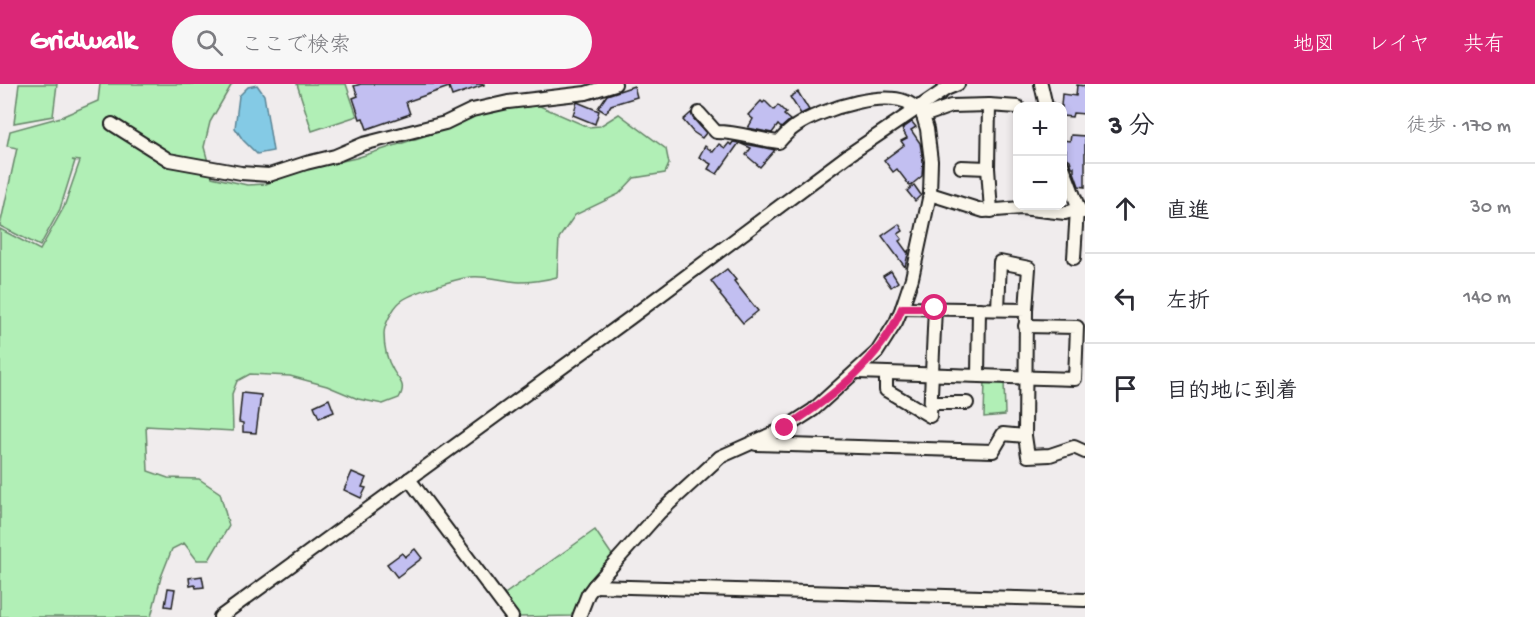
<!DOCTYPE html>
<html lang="ja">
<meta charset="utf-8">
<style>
:root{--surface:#fff;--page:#f7f7f7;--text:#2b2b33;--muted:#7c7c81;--line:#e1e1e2;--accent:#db2777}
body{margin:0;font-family:"Gochi Hand","Klee One",sans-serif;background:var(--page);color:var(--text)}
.controls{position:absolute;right:18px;top:18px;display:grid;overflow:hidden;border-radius:12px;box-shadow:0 3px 9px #0003}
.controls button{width:54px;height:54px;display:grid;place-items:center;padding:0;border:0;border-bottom:2px solid var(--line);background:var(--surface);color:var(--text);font:30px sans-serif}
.stop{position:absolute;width:18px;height:18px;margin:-14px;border:4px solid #db2777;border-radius:50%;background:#fff}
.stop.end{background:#db2777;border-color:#fff;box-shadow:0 2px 6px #0008}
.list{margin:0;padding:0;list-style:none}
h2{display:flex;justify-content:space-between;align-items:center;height:78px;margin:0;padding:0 24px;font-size:26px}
h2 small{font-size:20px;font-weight:400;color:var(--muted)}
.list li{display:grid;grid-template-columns:39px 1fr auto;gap:18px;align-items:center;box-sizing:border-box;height:90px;padding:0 24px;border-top:2px solid var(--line)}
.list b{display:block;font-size:22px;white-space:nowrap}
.list em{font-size:20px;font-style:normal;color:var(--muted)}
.icon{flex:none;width:33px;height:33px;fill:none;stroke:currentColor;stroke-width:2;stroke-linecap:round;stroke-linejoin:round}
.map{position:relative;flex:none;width:1085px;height:533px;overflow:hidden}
header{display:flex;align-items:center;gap:36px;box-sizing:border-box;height:84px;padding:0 30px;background:var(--accent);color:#fff}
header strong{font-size:28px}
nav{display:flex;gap:33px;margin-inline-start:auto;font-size:21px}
.search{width:420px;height:54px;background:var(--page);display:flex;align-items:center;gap:15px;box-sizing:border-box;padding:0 21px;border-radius:33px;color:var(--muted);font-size:22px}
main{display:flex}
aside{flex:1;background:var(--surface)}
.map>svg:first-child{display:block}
</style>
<header>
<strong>Gridwalk</strong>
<div class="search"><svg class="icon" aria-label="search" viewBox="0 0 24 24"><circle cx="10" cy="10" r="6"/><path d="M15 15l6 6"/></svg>ここで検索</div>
<nav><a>地図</a><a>レイヤ</a><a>共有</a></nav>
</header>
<main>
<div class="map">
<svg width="1085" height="533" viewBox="0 0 1085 533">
<rect width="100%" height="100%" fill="#f0eced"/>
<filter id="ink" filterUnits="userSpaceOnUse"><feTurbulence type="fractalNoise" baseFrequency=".0167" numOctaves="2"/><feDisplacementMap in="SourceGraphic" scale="12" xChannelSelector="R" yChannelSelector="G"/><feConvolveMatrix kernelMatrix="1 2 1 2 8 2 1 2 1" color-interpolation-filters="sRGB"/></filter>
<g filter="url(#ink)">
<g fill="#b1efb6" stroke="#668669" stroke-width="1.5">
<path d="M19,0H57L53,32L14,39Z"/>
<path d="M100,0H232L210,38L204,63L212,93L247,101L266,100L301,86L356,74L437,48L478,31L533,19L588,43L600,42L619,30L666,65L669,80L665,89L634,94L619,110L575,131L559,154L557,193C545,196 533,198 520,198C504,197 486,191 470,193C456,195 410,209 400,218C393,224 384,241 384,250C384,262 387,276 393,286C399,297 407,300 399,314L383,320L358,315L327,302L290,292L250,290L237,297L232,310L233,347L146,342L148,387L168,394L199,395L220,409L229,442L209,476H197L184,459L172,465L161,493L151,533H0V145L40,166L64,123L80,77L72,76L75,77L60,125L40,162L0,142L17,64L7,62L10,47L61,33L98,17Z"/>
<path d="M297,0H346L357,32L312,47Z"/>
<path d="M985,295L1004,296L1005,331L984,333Z"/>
<path d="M595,446L612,471V475L573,532L518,533L502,512Z"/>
</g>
<path fill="#84cae5" stroke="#5a8495" stroke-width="1.5" d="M257,1L264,11L273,67L257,70L243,56L235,44L239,12L248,3Z"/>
<g fill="#c2bff1" stroke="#1c1c1c" stroke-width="1.5">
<path d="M361,0H484V1L452,12L449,3L406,18L410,30L367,45L363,34L360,35L353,14L358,12L354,2Z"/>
<path d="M1077,1L1085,2V30L1073,29L1072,33L1062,32V22H1061L1062,10L1076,12Z"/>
<path d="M634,2L637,13L611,21L606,29L598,24L607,11Z"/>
<path d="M798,8L809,26L801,30L790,13Z"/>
<path d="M761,17L763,19L765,17L774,26L778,21L786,29L784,31L790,36L781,44L778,41L772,49L748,44L753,35L748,31Z"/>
<path d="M577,18L599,27L595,40L573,31Z"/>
<path d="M691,29L693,34L706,49L702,54L693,48L683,36Z"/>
<path d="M912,38L916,43L911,46L920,59L923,77L922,92L910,102L897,85L893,88L884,76L904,61L901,57L907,54L902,45Z"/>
<path d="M1071,51L1085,52V103L1079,102L1074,88V83H1072L1070,76L1066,73V66H1062V56L1070,57Z"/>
<path d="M733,58L739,59L717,90L708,85L711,80L699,73L705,62L713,68L719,60L725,64L729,59L731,61Z"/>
<path d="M739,59L761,63L775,66L760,83L746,71L751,64Z"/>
<path d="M914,101L921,111L915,117L907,107Z"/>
<path d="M899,140L903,147L898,150L902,155L899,157L907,168L909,166L905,183L882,152Z"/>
<path d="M727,185L736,196L734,197L758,227L743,239L720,211L721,210L711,197Z"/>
<path d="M891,187L898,198L891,203L883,192Z"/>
<path d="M242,309L261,311L256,349L243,348V339L239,338Z"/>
<path d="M329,315L334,328L319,334L314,322Z"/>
<path d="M352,388L366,394L362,403L366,404L361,414L344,406Z"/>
<path d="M415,465L422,474L397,493L387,480L402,469L405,473Z"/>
<path d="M202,492L204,503L196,504L195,501L190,502L189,494Z"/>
<path d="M168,504L175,505L172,523L165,522Z"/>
</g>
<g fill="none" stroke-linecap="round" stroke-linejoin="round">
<g stroke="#1c1c1c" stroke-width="16">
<g id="minor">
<path d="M1041,0L1046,22"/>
<path d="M989,21L988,84L991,127"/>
<path d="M699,29L716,48C738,48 756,55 779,58C784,52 790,46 796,42C819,26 896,0 916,25"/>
<path d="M923,32L951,22L989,21L1018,23"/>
<path d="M112,40L169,76L241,89L269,91L306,79L335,72L363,60L445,39L472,26L508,18L586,9L615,0"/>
<path d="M1062,80L1079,125L1083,128"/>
<path d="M961,83L988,84"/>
<path d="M930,110L984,127L1021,124L1065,129L1079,125"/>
<path d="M1074,174L1077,125"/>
<path d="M902,224L1026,226L1025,352L1028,372L1050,371L1074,363L1085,368"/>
<path d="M998,225L1000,178L1029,184L1026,226"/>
<path d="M857,288L1075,295L1077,243L1025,242"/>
<path d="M886,289V306L930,332L935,224"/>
<path d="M978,291L979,225"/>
<path d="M931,319H967"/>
<path d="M756,360L993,367L1003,350L1025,352"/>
<path d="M409,395L512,533"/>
<path d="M594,502L1085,516"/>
<path d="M220,533L630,234L847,72L946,5L958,0"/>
<path d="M579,533L588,510L594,502L660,428L720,373L785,344L813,326L877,268L896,238L902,224L912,194L930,110L931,77L927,45L920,22"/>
</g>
</g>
<use href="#minor" stroke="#fbf7ec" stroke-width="12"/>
</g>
</g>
<g fill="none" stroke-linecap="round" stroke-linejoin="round" filter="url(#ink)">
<path stroke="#db2777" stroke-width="8" d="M785,344C832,313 880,277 902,224H935"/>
</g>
</svg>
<div class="controls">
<button>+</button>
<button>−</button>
</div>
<div class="stop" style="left:935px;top:224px"></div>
<div class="stop end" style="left:785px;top:344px"></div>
</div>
<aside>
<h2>3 分<small>徒歩 · 170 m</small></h2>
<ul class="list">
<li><svg class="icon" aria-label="ahead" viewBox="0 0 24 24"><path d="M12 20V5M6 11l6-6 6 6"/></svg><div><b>直進</b></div><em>30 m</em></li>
<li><svg class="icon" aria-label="left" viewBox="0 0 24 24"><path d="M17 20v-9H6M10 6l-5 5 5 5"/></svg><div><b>左折</b></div><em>140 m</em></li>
<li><svg class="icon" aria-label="arrive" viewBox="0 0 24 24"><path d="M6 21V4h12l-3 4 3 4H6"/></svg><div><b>目的地に到着</b></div></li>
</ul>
</aside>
</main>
